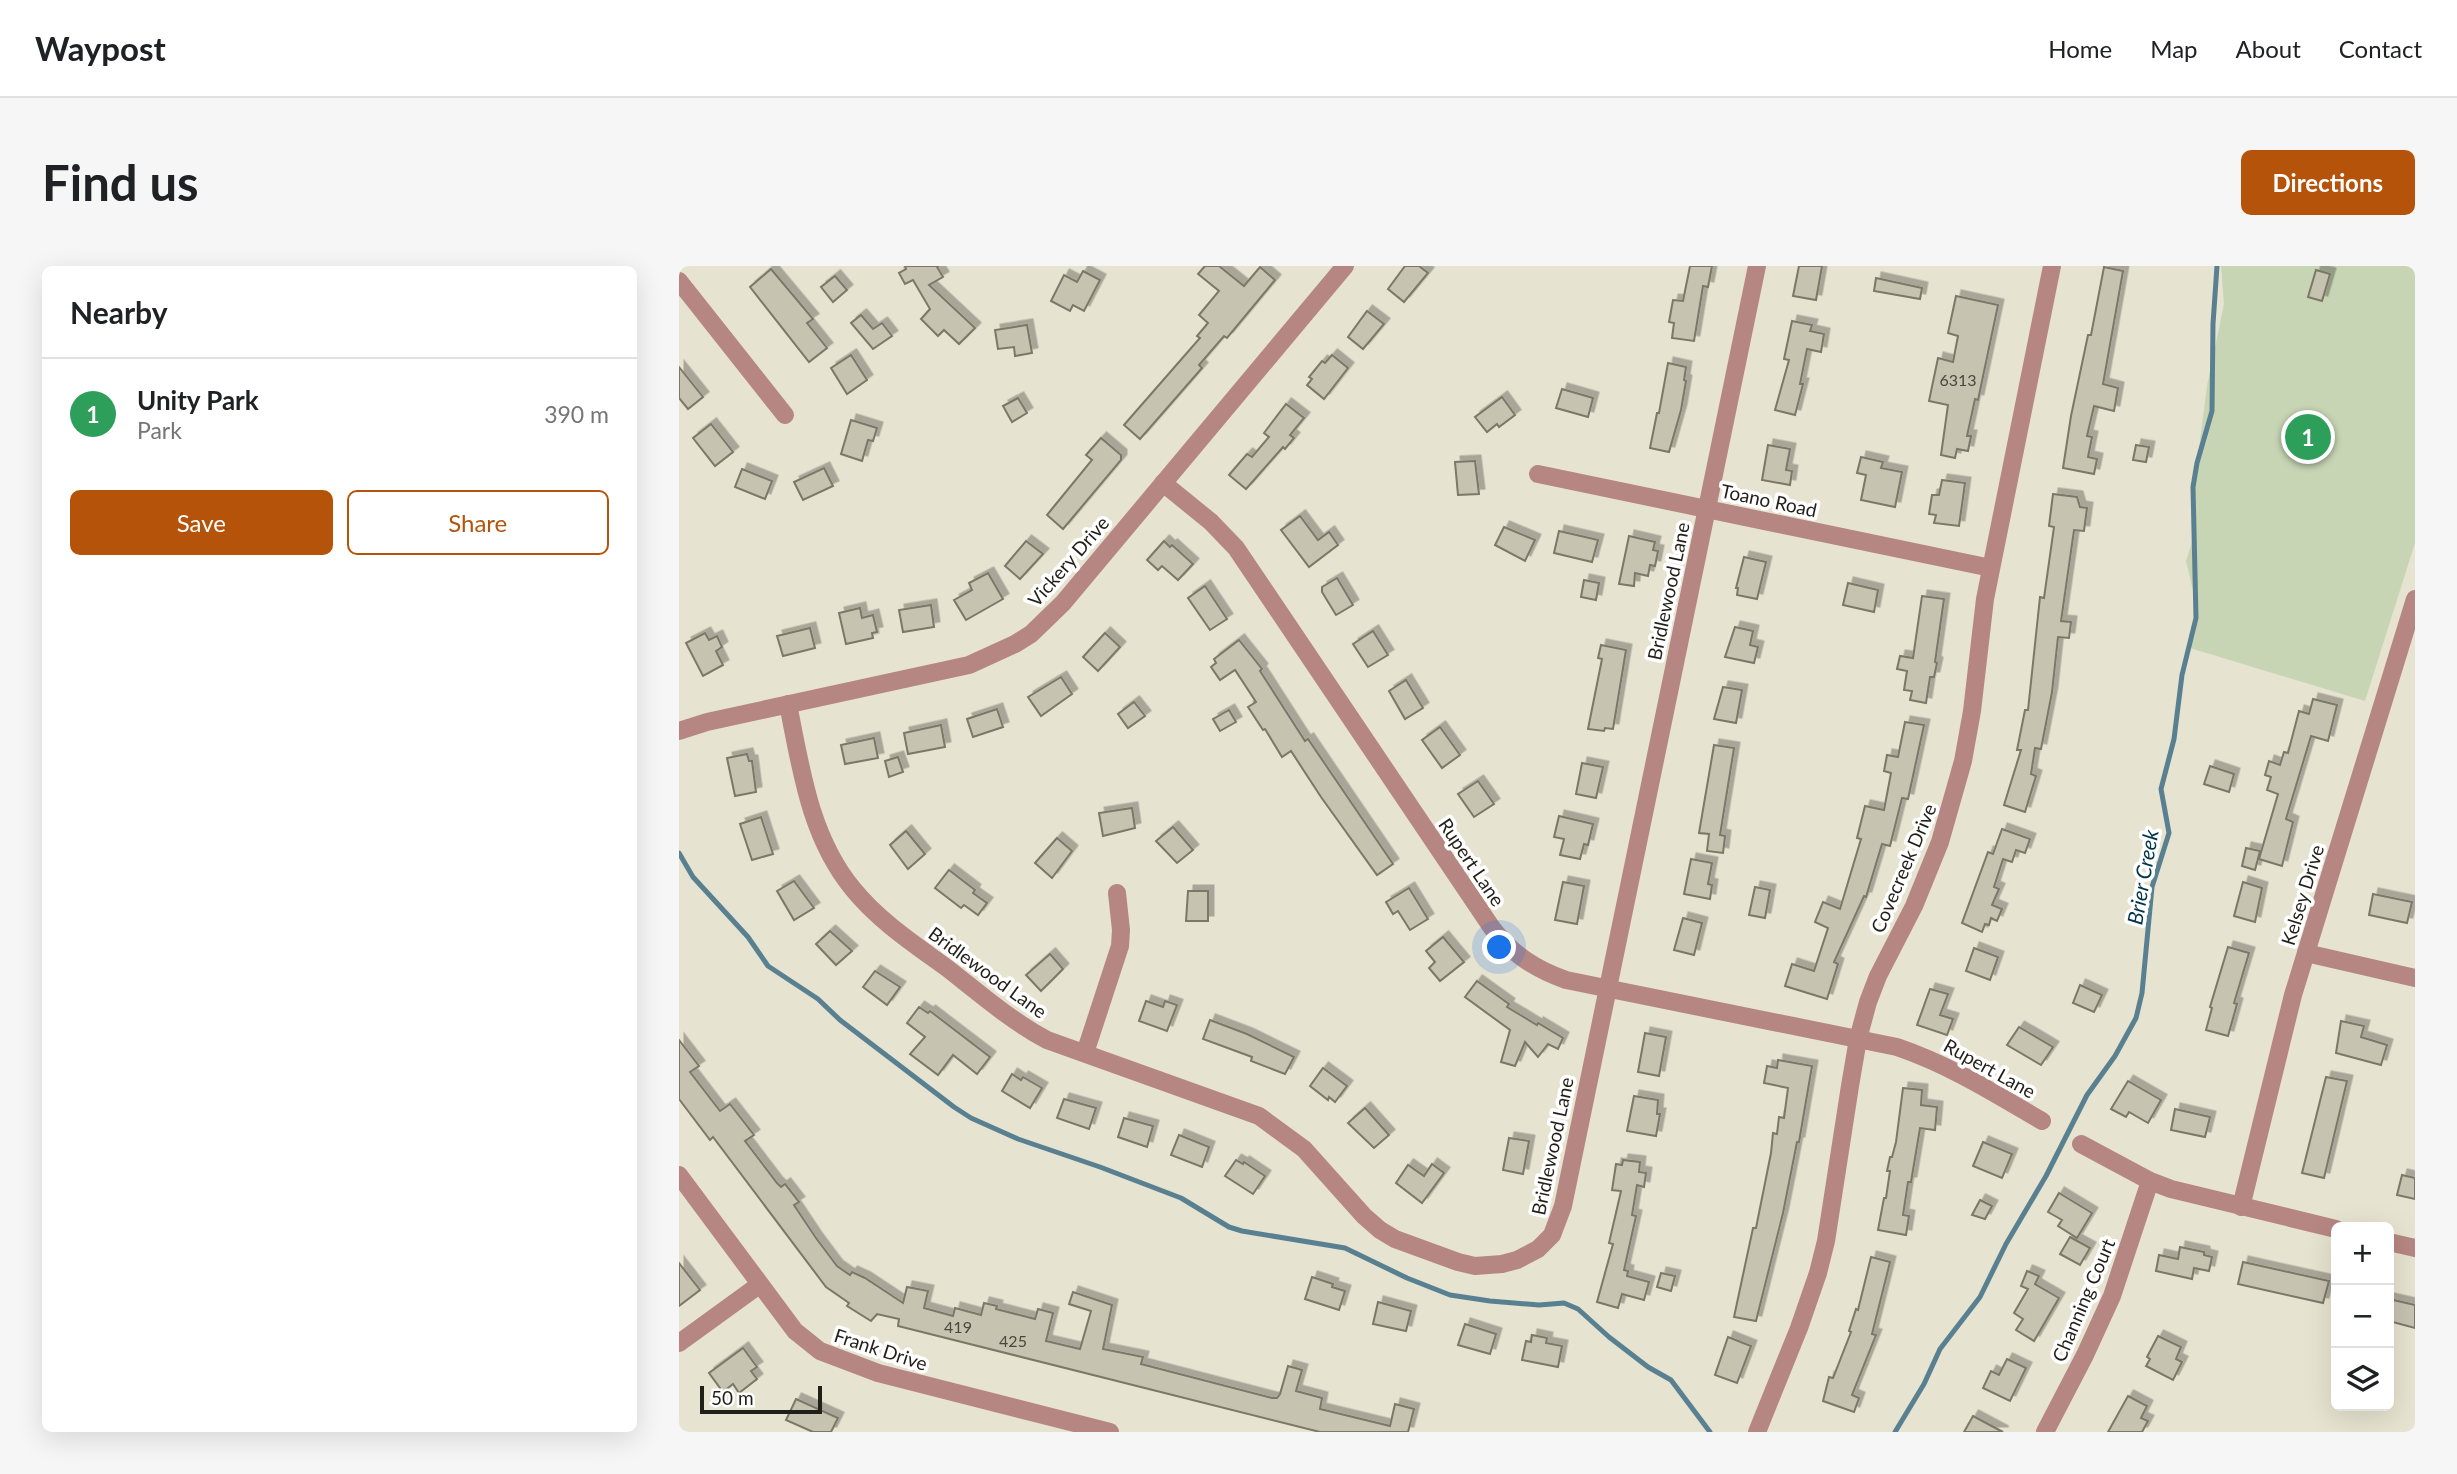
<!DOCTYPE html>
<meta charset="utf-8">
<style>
:root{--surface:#fff;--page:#f6f6f6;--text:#202124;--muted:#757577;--line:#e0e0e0;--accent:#b45309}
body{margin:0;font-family:Lato,sans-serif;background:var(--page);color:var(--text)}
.controls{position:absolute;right:21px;bottom:21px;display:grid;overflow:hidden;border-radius:10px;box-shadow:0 7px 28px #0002}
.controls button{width:63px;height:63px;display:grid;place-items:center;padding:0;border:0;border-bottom:2px solid var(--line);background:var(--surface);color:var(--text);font:35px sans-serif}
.scale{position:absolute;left:21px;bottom:18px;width:122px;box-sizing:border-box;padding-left:7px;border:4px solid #201f18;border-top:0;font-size:19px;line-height:24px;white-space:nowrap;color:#201f18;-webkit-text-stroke:5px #fff;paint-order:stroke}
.you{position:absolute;left:821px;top:682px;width:24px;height:24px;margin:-18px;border:5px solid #fff;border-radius:50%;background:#1a73e8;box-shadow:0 0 0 10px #1a73e833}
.badge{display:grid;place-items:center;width:46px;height:46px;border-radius:50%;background:var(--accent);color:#fff;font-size:23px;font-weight:700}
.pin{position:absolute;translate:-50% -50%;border:4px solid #fff;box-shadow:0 2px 7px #0006}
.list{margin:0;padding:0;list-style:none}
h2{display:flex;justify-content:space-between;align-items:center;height:91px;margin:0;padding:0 28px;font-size:30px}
h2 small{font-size:23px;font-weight:400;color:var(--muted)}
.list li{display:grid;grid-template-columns:46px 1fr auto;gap:21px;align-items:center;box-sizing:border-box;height:112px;padding:0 28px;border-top:2px solid var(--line)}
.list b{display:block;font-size:26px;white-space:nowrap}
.list p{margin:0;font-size:23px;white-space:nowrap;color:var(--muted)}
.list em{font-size:23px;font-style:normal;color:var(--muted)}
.actions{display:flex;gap:14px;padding:21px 28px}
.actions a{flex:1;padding:16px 0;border:2px solid var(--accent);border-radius:10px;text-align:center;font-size:24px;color:var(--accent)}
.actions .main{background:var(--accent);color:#fff}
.icon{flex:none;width:38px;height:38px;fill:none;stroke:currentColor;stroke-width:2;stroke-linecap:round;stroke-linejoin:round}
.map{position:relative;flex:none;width:1736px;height:1166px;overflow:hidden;border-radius:10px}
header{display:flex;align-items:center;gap:42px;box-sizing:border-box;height:98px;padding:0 35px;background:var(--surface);border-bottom:2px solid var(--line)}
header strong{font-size:33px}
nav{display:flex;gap:38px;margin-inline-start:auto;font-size:24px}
.intro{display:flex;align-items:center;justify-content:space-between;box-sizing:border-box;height:168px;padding:0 42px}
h1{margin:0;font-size:49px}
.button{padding:18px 32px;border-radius:10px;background:var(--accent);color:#fff;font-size:24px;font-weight:700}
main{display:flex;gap:42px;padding:0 42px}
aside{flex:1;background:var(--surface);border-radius:10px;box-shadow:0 7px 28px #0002}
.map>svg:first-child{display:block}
</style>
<header>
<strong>Waypost</strong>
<nav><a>Home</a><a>Map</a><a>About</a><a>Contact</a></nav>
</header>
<div class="intro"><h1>Find us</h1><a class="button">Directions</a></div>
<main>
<aside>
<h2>Nearby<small></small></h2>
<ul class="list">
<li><span class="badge" style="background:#2e9e5b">1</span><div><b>Unity Park</b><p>Park</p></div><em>390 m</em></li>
</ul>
<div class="actions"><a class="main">Save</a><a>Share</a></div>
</aside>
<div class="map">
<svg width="1736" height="1166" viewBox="0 0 1736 1166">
<defs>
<filter id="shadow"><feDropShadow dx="5.5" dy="-5.5" stdDeviation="0" flood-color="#0004"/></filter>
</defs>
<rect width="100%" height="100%" fill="#e6e3d0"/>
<path fill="#c8d5b5" d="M1542,0H1736V277L1686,435L1511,382L1518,356L1517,337L1507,295L1513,276L1515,222L1528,120L1545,38Z"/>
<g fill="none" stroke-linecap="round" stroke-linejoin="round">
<g stroke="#598091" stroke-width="5">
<path d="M0,587L14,611L69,671L89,700L139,733L161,754L275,841L292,852L339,873L421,901L502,932L550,961L563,965L666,982L728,1012L771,1029L811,1035L860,1039L885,1037L899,1043L930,1071L969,1101L992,1114L1031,1166"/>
<path d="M1216,1166L1245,1118L1261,1083L1301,1031L1327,978L1367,910L1408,829L1436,790L1457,752L1463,727L1473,621L1490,567L1482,523L1495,473L1503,409L1517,352L1514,221L1518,197L1533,145L1534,58L1538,0"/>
</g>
</g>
<g fill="#c7c3b1" stroke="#7b7867" stroke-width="2" filter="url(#shadow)">
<path d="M226,0H260L258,1L264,11L250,19L296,62L280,78L265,64L259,70L242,53L251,43L234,14L226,18L220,7L227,3Z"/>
<path d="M526,0H540L565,20L581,1L596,14L548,72L545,70L520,99L523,102L461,173L445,159L521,72L518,70L529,57L520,49L540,25L519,8Z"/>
<path d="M726,0H740L749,7L725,36L709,23Z"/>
<path d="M1011,0H1033L1029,21L1024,20L1015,75L993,72L995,57L990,56L994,34L1004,35Z"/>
<path d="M1120,0H1143L1137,34L1114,30Z"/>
<path d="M1425,1L1444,5L1424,118L1439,122L1435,145L1415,140L1408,170L1413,171L1409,191L1418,193L1415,208L1384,202L1392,150L1409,69H1412Z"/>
<path d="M92,3L134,53L128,57L148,82L130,96L71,21Z"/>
<path d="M1637,4L1651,8L1643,35L1629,31Z"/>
<path d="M404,5L421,14L405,45L394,39L391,45L372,35L385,9L398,16Z"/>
<path d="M156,10L168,24L154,36L142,21Z"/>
<path d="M1197,12L1243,22L1241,33L1195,25Z"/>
<path d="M1277,30L1319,39L1299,134L1296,133L1288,170H1292L1289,185L1278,183L1276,192L1262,189L1269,139L1250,135L1259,92L1274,96L1279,70L1269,67Z"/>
<path d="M688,45L705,58L684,83L669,71Z"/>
<path d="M182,49L194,63L203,57L213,70L194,83L172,57Z"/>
<path d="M1113,55L1133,59L1131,65L1145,68L1142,86L1128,83L1121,118H1124L1116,149L1096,144L1110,94L1105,93Z"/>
<path d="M348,59L353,87L336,90L335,81L319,83L316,64Z"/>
<path d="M172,89L188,114L168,128L152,102Z"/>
<path d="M653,89L669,102L645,133L628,119L633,113L630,111L643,95L646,97Z"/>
<path d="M989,97L1007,101L1005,114L1007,115L1002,144L990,186L971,182L978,147H980Z"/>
<path d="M0,101L24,131L9,143L0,132Z"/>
<path d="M883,123L914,132L909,151L877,142Z"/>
<path d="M823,131L836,149L820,161L818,158L808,166L796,151Z"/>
<path d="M339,132L348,147L333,156L324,140Z"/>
<path d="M607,138L625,152L611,169L615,172L606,183L604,181L567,223L550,209L568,188L573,191L590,171L585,167Z"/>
<path d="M172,154L198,162L194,175L189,174L183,195L162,188Z"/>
<path d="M32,158L54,186L36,200L14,172Z"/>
<path d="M422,172L442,189V194L384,263L368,249L413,194L407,189Z"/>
<path d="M1089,179L1111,183L1107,204L1113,205L1111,219L1083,214Z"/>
<path d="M1457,179L1470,181L1467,196L1454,194Z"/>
<path d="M1182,191L1204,196L1202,202L1223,206L1216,241L1182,234L1187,209L1178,207Z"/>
<path d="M796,195L800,228L779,229L776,196Z"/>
<path d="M145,202L154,220L124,234L115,216Z"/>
<path d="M63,203L93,215L86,233L56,221Z"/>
<path d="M1263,214L1286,217L1280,260L1255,257L1257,249L1250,248L1253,229H1260Z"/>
<path d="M1374,228L1398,231L1401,241L1408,242L1405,265L1395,264L1382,355L1392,356L1390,372L1379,371L1373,426L1362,483L1356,482L1352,508L1357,510L1346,546L1325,539L1342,484H1338L1346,444H1349L1361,331L1365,332L1375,261L1370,260Z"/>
<path d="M621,250L639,274L650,266L659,279L630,301L602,264Z"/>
<path d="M825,261L856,274L846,295L816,279Z"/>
<path d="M880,265L919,274L913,296L875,287Z"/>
<path d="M950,270L976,276L974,284L979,285L976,300L971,299L969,310L956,307L955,320L940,318Z"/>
<path d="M347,275L364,288L341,313L326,300Z"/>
<path d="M485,275L491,281L493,279L514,298L499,314L483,300L479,304L468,294Z"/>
<path d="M1065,291L1087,296L1078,333L1058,329L1059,322H1057Z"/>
<path d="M309,307L324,333L287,354L275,334L293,324L290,317Z"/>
<path d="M658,312L674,339L657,349L643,326V321Z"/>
<path d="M905,314L920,317L917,334L902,331Z"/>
<path d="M1169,317L1199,324L1195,346L1164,339Z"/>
<path d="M526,320L548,353L531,364L509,332Z"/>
<path d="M1243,330L1265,333L1256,396L1258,397L1255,411H1251L1247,437L1231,434L1233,425L1225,424L1228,405L1218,403L1221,390L1234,392Z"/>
<path d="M252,339L255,361L224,366L220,344Z"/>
<path d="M181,342L183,352L194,349L198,366L193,367L194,372L167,378L160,347Z"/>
<path d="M1056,361L1074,365L1071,379L1079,381L1075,397L1046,391Z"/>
<path d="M131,362L136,382L104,390L98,370Z"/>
<path d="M694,365L709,389L689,401L674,378Z"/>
<path d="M26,367L30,374L38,370L43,381L37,385L44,399L24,410L7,377Z"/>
<path d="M426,367L441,381L419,405L404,391Z"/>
<path d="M560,374L583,403L581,405L626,475L629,473L714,598L698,609L642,531L612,485L603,491L586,463L584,464L569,441L577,436L556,404L541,414L532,401L537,397L535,393Z"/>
<path d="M922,379L947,384L934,463L926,462L925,465L909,463L923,393L919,392Z"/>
<path d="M382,411L393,428L362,450L349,431Z"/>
<path d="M727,414L744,442L726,453L710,425Z"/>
<path d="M1044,421L1063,424L1057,457L1035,453Z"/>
<path d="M1634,433L1658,439L1649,475L1632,470L1607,553L1614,556L1603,600L1580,593L1599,528L1588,524L1592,511L1586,509L1590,495L1601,499L1605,486L1609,487L1620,445L1630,448Z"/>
<path d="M455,436L466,450L449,462L439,448Z"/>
<path d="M318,443L324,461L294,471L288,453Z"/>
<path d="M550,444L557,456L541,465L534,453Z"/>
<path d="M1226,456L1245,459L1229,533L1223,532L1211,580L1203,578L1187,631L1185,630L1155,696L1159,698L1148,733L1106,720L1113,698L1135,705L1149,662L1136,656L1144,636L1161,643L1182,573L1178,572L1186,540L1205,544L1212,507L1205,505L1208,489L1219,491Z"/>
<path d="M262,459L266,481L229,488L225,467Z"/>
<path d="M761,461L781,489L763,502L743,474Z"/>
<path d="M195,472L199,492L166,498L162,479Z"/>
<path d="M1035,479L1055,482L1041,569L1046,570L1044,587L1028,585L1030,568L1020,567Z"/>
<path d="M68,488L70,495H73L77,526L56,530L48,492Z"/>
<path d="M219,491L224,506L210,511L206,495Z"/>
<path d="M903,497L924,501L917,532L897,528Z"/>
<path d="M1531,500L1555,508L1550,526L1525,518Z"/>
<path d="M799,515L815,538L795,551L779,528Z"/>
<path d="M453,542L456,562L424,570L420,547Z"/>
<path d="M880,550L914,558L909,579L905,578L901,593L881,589L885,573L875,571Z"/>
<path d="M82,551L94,588L73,594L61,558Z"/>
<path d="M494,561L514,584L498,597L477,575Z"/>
<path d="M1323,563L1351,573L1346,587L1337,584L1333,596L1324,593L1315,621L1320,623L1313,639L1323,643L1318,655L1312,652L1310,659L1306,658L1303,666L1283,657L1309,586L1314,588Z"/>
<path d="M227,565L246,588L229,603L211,579Z"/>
<path d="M378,572L393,585L373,612L356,597Z"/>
<path d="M1567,582L1581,585L1576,604L1563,600Z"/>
<path d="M1012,593L1033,597L1029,618L1033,619L1031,633L1005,628Z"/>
<path d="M270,604L296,624L294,627L308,637L299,649L285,639L282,642L256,622Z"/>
<path d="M115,615L135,642L115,654L98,625Z"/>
<path d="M884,616L905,620L898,658L876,654Z"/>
<path d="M1564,616L1583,622L1576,656L1555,650Z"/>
<path d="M1076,621L1091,624L1086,652L1070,649Z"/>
<path d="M730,622L749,653L731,664L719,645L714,648L707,636Z"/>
<path d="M509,625H529V655H507Z"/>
<path d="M1694,628L1733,636L1728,657L1690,649Z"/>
<path d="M1004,652L1023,657L1015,689L995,684Z"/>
<path d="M151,665L173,685L157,699L137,678Z"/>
<path d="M764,671L785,696L761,715L750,702L756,696L747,685Z"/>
<path d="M1549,681L1570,687L1555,737L1558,738L1549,770L1527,764L1533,742L1531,741Z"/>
<path d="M1295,682L1319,691L1311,714L1287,705Z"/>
<path d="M371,688L384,703L362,725L347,709Z"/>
<path d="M196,705L221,721L208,739L184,721Z"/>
<path d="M798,715L830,738L828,741L858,759L859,757L884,772L879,783L869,778L859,791L846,776L836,800L822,796L831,764L786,731Z"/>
<path d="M1401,719L1423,729L1415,746L1394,737Z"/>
<path d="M1251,723L1269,728L1261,749L1274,753L1268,769L1238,759Z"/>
<path d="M467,735L484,741L486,735L498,739L488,765L460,755Z"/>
<path d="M240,741L249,747L251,745L311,791L298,808L274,789L259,809L231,788L246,771L228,757Z"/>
<path d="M531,754L568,768L615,791L606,808L572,795L573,791L524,773Z"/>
<path d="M1662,755L1685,760L1682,771L1708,779L1702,799L1657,787Z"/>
<path d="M1340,761L1374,781L1362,799L1328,779Z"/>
<path d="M966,767L987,771L980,810L959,806Z"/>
<path d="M0,774L20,800L11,806L41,845L51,838L75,869L66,875L98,917L102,921L106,918L120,936L115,939L137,972L158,1000L171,1009L173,1006L186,1012L224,1037L228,1021L249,1025L245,1042L274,1050L276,1042L302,1049L305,1037L318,1040L317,1043L356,1053L359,1043L374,1047L367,1075L401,1083L412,1045L390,1038L394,1026L433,1039L424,1083L464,1091L462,1098L593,1132H598L601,1128L609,1100L623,1104L617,1125L643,1132L641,1143L711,1160L716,1138L735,1143L729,1166H641L219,1060L220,1053L198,1048L192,1055L168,1040L170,1037L147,1021L34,871L31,874L0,833Z"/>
<path d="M1099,794L1133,800L1120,876H1118L1104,947L1077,1055L1055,1051L1074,962H1077L1092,887L1094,867L1098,868L1100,851L1105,852L1109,822L1085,817L1088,800L1098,802Z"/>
<path d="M644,802L668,820L656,836L650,831L649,834L631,820Z"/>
<path d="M333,808L342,814L344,811L363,822L351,842L323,825Z"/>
<path d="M1647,811L1668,815L1645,912L1623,907Z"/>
<path d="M1449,815L1482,834L1469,857L1450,846L1447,851L1432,843Z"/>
<path d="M1224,822L1243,824L1242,839L1258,841L1256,864L1241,862L1232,916H1229L1224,949L1230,950L1227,969L1199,964L1205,932H1207L1211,905H1208L1211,891H1213L1217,876Z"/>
<path d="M955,830L979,834L978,848H981L977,870L948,865Z"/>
<path d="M385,833L417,842L410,863L378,852Z"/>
<path d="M686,842L710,869L695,882L669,857Z"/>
<path d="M1496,843L1531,851L1526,871L1492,864Z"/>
<path d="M445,852L474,860L468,881L439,871Z"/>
<path d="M500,869L530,881L523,901L492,889Z"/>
<path d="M830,872L850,875L844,908L824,904Z"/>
<path d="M1304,876L1333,888L1323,912L1294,900Z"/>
<path d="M557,894L564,898L565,896L586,910L574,928L546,910Z"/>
<path d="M944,894L961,896L960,906L967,907L965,921L958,919L953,949L957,950L945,1004L949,1005L948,1010L970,1016L965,1034L943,1028L939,1042L918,1036L934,978L930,977L942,925L933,924L937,898L943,899Z"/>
<path d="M753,898L765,907L743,937L717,917L729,899L745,910Z"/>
<path d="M1723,909L1736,912V933L1718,929Z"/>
<path d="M1380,927L1413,947L1398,972L1379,960L1383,954L1369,946Z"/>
<path d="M1301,934L1313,940L1306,953L1293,949Z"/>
<path d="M1391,971L1411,982L1401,999L1381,988Z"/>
<path d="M1501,981L1525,986V989L1533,991L1530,1005L1515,1002L1513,1013L1477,1005L1480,989L1499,993Z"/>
<path d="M1192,991L1211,996L1193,1068L1197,1069L1173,1129L1180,1132L1175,1146L1144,1135L1150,1111L1154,1112L1172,1066L1170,1065L1177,1043L1179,1044Z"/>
<path d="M1564,996L1650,1015L1644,1037L1559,1018Z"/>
<path d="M0,997L21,1024L0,1040Z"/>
<path d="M1348,1005L1360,1010L1356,1018L1380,1032L1355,1075L1337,1064L1344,1053L1335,1047L1349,1023L1342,1020Z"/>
<path d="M982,1007L996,1010L992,1025L978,1021Z"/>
<path d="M633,1011L654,1018L653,1021L666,1025L660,1044L626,1033Z"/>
<path d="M1710,1033L1736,1039V1062L1710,1055Z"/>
<path d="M699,1036L732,1045L727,1065L694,1058Z"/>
<path d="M786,1058L817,1068L811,1088L779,1079Z"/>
<path d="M853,1069L868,1072L867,1077L883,1080L879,1101L843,1094L847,1075L852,1076Z"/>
<path d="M1479,1070L1502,1081L1497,1093L1503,1096L1494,1114L1467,1100L1471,1093L1468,1091Z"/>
<path d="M1049,1071L1072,1080L1058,1117L1036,1109Z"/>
<path d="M64,1082L78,1101L72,1105L78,1113L60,1127L54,1118L44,1126L30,1107Z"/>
<path d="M1328,1093L1347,1102L1331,1135L1304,1122L1312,1105L1320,1109Z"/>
<path d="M1449,1130L1468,1140L1462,1152L1469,1155L1463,1166H1429Z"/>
<path d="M117,1133L159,1152L152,1166H134L107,1154Z"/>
<path d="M1294,1150L1324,1166H1285Z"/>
</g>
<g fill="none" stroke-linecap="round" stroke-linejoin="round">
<g stroke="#b68682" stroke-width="18">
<path d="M0,15L106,149"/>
<path d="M859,208L1312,302"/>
<path d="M484,217L532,256L557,282L813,662C833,688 856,703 887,714L1218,781C1271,799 1315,827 1363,855"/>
<path d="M109,438C122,503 131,571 174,623C200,655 235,678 268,702C300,727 332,755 368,774L580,850L625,883L685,950L701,964L716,973L779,996L796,1000L823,998L838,994L859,983L873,969L884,940L1078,0"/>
<path d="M0,465L28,456L290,399L336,378L352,368L384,337L666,0"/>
<path d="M1627,687L1736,712"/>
<path d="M406,787L441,680L442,664L438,627"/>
<path d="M1402,878L1471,915L1492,923L1657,963"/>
<path d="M0,909L116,1065L141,1085L199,1107L431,1166"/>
<path d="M1562,941L1614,729L1736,333"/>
<path d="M1710,976L1736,982"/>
<path d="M0,1077L80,1019"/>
<path d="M1078,1166L1120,1062L1139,1007L1147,975L1171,820L1179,773L1189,736L1199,710L1235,640L1261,576L1284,495L1293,445L1306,333L1373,0"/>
<path d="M1366,1166L1406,1089L1433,1030L1471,915"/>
</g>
</g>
<g text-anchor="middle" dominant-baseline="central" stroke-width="7" stroke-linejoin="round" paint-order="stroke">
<g font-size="16" fill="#4a483e">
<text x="1279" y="113">6313</text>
<text x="279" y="1060">419</text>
<text x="334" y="1074">425</text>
</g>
<g font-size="19" fill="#201f18" stroke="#fff">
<text transform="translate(1090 234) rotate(12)">Toano Road</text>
<text transform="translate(389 295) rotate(-49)">Vickery Drive</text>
<text transform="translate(989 325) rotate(-78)">Bridlewood Lane</text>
<text transform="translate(793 596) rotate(56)">Rupert Lane</text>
<text transform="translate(1224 602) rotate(-67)">Covecreek Drive</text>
<text transform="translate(1623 629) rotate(-73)">Kelsey Drive</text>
<text transform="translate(309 706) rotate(36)">Bridlewood Lane</text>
<text transform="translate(1311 802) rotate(29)">Rupert Lane</text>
<text transform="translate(873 880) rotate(-78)">Bridlewood Lane</text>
<text transform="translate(1404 1034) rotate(-67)">Channing Court</text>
<text transform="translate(202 1083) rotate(18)">Frank Drive</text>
</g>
<g font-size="21" font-style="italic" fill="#013549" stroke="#fff">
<text transform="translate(1463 611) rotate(-80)">Brier Creek</text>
</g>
</g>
</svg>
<div class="controls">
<button>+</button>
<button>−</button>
<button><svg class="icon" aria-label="layers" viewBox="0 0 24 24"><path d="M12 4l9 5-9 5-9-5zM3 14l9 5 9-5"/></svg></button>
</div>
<div class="scale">50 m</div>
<div class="you"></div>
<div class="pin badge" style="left:1629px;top:171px;background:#2e9e5b">1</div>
</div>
</main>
